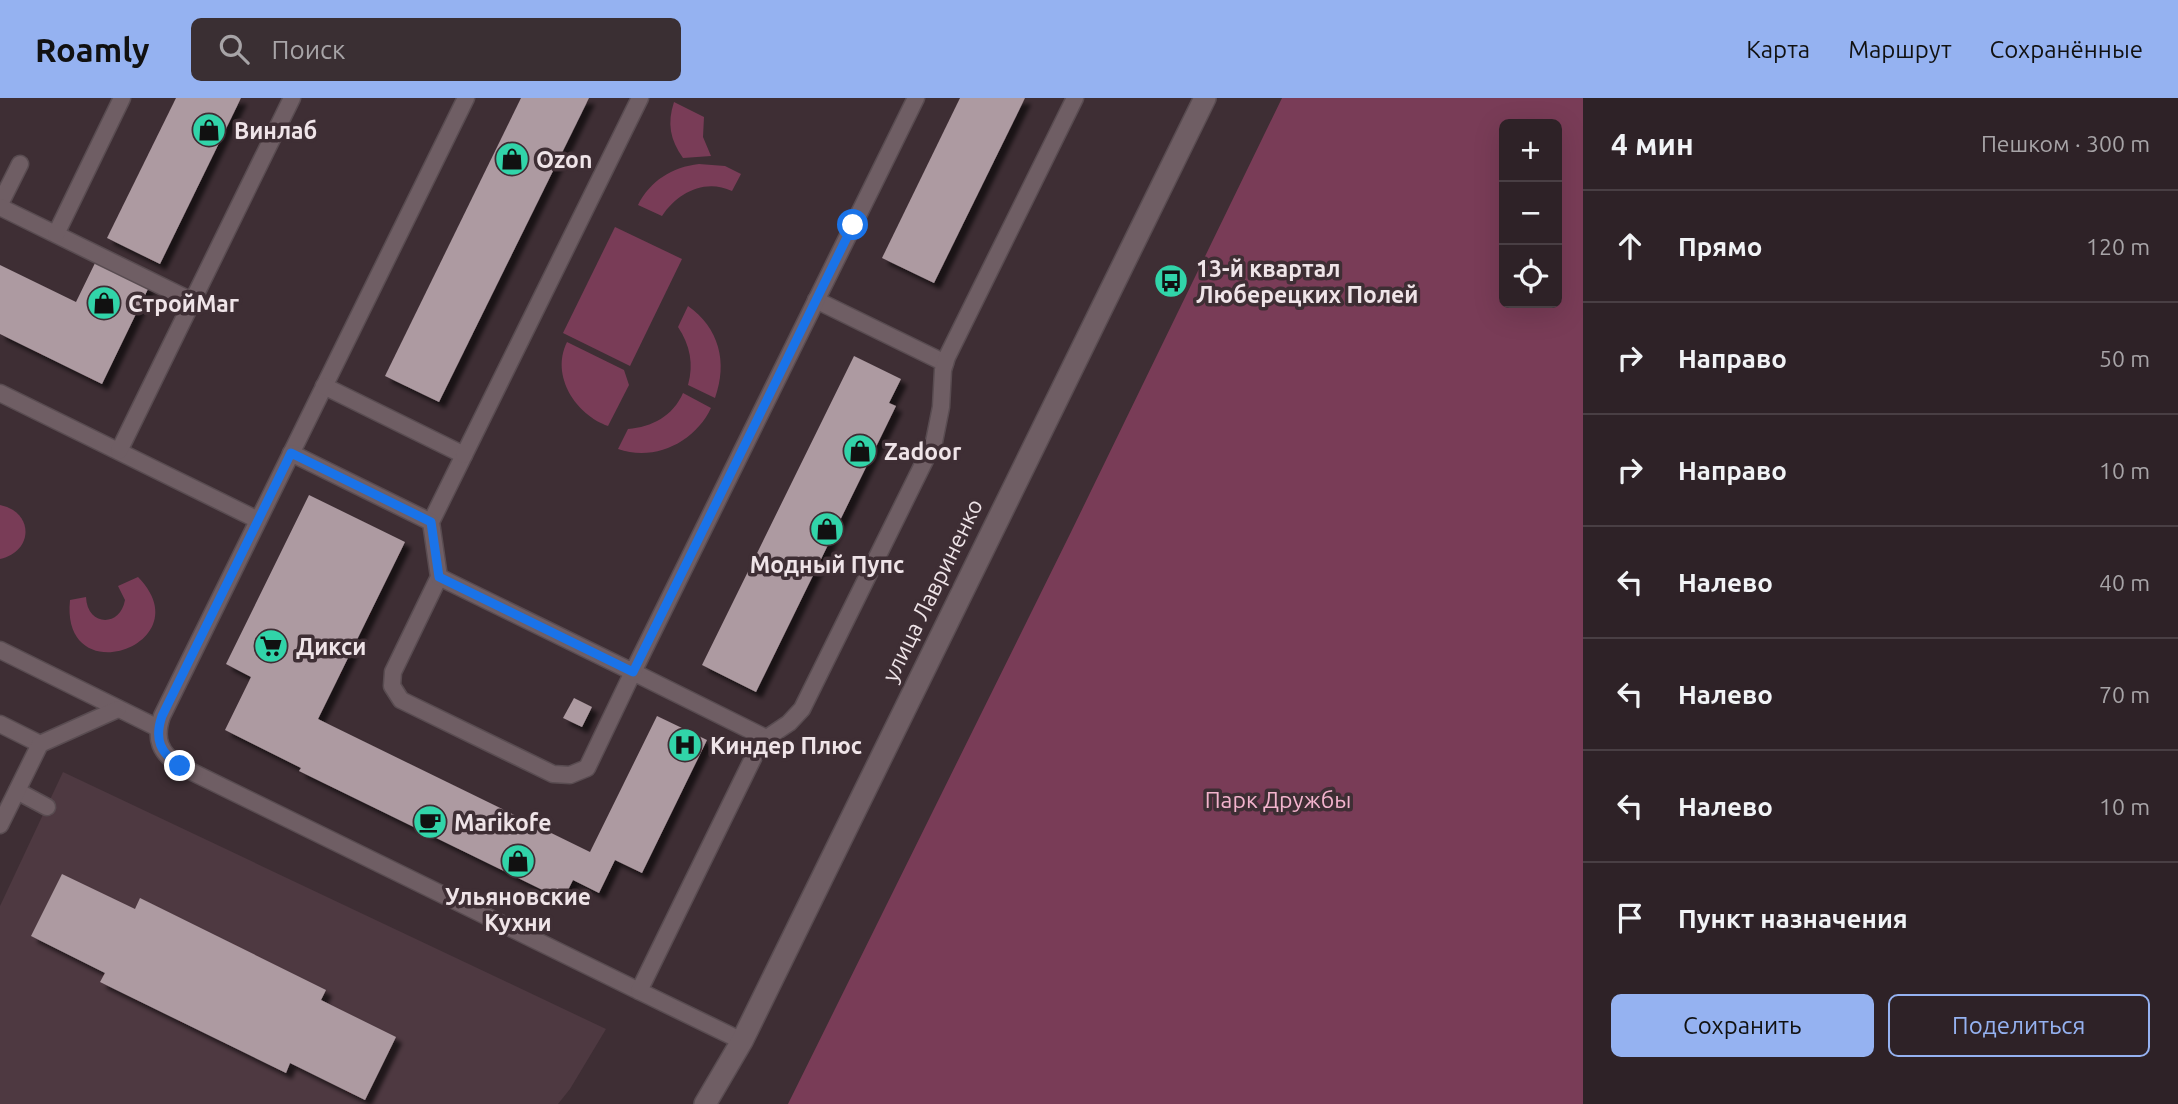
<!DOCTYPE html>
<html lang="ru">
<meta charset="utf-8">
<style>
:root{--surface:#2e2227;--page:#3a2f33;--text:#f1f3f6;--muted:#a7a4a7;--line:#493f44;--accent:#95b2f1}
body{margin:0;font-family:Ubuntu,sans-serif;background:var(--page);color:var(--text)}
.controls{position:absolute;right:21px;top:21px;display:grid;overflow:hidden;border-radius:10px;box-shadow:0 7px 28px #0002}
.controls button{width:63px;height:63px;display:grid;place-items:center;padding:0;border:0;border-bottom:2px solid var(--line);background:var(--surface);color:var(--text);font:35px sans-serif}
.stop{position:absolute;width:21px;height:21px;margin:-16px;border:5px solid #1a73e8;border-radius:50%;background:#fff}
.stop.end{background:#1a73e8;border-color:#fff;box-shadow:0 2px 7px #0008}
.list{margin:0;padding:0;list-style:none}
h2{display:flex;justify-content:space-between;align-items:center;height:91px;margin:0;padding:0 28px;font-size:30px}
h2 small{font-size:23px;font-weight:400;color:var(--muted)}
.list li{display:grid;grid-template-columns:46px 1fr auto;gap:21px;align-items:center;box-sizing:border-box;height:112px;padding:0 28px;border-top:2px solid var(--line)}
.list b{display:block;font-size:26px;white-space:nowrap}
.list em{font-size:23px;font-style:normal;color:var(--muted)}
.actions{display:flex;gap:14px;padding:21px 28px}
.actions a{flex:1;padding:16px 0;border:2px solid var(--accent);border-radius:10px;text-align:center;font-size:24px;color:var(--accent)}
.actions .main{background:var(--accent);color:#111}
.icon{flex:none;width:38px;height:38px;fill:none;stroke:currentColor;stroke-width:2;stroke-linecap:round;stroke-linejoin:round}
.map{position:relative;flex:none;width:1583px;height:1006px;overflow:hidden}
header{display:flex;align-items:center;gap:42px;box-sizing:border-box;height:98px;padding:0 35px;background:var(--accent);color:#111}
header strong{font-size:33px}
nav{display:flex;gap:38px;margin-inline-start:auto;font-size:24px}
.search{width:490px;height:63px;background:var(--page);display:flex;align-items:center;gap:18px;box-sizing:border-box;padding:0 24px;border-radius:10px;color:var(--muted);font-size:26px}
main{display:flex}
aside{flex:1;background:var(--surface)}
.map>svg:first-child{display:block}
</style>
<header>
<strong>Roamly</strong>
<div class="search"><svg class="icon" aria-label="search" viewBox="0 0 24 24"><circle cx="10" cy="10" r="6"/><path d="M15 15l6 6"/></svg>Поиск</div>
<nav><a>Карта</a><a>Маршрут</a><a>Сохранённые</a></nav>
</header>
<main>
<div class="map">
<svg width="1583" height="1006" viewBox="0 0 1583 1006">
<defs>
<filter id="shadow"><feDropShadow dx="6" dy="6" stdDeviation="2" flood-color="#0009"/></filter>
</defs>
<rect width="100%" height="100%" fill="#3e2e34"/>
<path fill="#4e3941" d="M63,674L606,931L570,991L558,1006H0V808Z"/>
<g fill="#793c57" fill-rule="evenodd">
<path d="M1282,0H1583V1006H788L1072,432ZM1504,26H1557V205H1504Z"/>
<path d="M674,4L704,19L703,39L711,58L683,60C670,42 667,25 674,4Z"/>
<path d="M699,66L725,68L741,76L732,93C705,80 677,95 662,118L638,107C650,83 672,69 699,66Z"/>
<path d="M615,129L682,161L630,268L563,235Z"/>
<path d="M688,208C719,230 728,264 715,300L688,287C694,266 690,247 678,229Z"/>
<path d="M567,244L624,272L629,287L608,328C576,317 550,278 567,244Z"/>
<path d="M683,295L711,310C695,344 655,364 618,351L628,331C652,329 673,318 683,295Z"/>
<path d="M0,407C34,414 34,453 0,461Z"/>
<path d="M138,479C204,546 60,597 70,502L86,499C87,528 120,530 125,502L118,488Z"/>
</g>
<g fill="#ad9aa1" filter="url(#shadow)">
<path d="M176,0H241L160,166L107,140Z"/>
<path d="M521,0H589L439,304L385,278Z"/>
<path d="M960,0H1025L934,185L882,160Z"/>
<path d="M96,163L149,189L102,286L0,236V167L76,204Z"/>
<path d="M854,258L901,281L889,305L896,308L756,594L702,567Z"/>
<path d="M309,397L405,444L318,621L590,754L657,618L707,642L642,775L615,762L599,795L573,782L563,802L299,673L301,670L225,632L251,579L226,566Z"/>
<path d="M574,600L592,609L582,629L563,620Z"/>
<path d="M62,776L135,811L140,800L326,892L321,902L396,939L365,1002L290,965L286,975L100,884L105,875L31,838Z"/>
</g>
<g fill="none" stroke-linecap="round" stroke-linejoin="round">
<g stroke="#594c51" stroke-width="19">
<g id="service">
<path d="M466,0L162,618C154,641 160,655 180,668L639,893"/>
<path d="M0,106L20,66"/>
<path d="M0,109L192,203"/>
<path d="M56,136L122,0"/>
<path d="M816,202L945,265"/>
<path d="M324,288L464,357L431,424L439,479L393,574L392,588L401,602L553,676L570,677L587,670L633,574L766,640"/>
<path d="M0,295L258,422"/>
<path d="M119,353L292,0"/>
<path d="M291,355L431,424"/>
<path d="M464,357L640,0"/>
<path d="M439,479L633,574L916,0"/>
<path d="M0,552L158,630"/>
<path d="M0,626L40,646"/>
<path d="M17,693L47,709"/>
<path d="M0,727L40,646L118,611"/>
<path d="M742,943L639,893L761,644L789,625L802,611L934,344L941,309L943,272L947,259L1075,0"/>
</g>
</g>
<g stroke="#594c51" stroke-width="24">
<path id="minor" d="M705,1006L742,943L1205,0"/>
</g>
<use href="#service" stroke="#6f5e64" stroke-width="16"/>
<use href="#minor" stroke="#6f5e64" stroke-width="21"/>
</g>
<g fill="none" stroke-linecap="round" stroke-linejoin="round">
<path stroke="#1a73e8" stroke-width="9" d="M180,668C160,655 154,641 162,618L291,355L431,424L439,479L633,574L853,127"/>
</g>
<defs>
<g id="shop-disc" transform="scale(1.75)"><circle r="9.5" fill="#31d4a9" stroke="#3e2e34"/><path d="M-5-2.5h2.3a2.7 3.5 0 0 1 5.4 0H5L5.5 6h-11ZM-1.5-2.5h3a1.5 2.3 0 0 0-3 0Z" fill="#111"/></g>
<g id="bus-disc" transform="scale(1.75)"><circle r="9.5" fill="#31d4a9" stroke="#3e2e34"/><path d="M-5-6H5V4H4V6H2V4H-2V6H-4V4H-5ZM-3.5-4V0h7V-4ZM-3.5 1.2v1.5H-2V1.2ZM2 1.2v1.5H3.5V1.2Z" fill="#111"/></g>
<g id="supermarket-disc" transform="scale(1.75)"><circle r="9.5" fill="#31d4a9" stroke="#3e2e34"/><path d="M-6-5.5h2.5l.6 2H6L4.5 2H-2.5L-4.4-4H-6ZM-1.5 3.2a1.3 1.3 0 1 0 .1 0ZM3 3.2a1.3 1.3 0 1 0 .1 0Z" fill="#111"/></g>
<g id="hospital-disc" transform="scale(1.75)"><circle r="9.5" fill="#31d4a9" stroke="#3e2e34"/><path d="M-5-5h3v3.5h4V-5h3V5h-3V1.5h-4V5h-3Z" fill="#111"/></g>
<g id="cafe-disc" transform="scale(1.75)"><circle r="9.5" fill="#31d4a9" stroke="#3e2e34"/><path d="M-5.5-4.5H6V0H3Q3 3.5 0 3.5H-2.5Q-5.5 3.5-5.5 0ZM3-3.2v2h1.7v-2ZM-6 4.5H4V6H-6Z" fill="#111"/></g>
</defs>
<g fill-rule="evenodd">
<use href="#shop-disc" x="209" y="32"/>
<use href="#shop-disc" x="512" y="61"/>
<use href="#bus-disc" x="1171" y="183"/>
<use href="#shop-disc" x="104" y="205"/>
<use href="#shop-disc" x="860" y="353"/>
<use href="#shop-disc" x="827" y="431"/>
<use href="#supermarket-disc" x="271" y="548"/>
<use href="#hospital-disc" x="685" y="647"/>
<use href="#cafe-disc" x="430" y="724"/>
<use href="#shop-disc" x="518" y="763"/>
</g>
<g text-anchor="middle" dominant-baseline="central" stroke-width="7" stroke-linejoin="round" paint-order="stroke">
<g font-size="23" font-weight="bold" fill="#efe4e8" stroke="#3e2e34" text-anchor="start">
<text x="234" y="32">Винлаб</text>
<text x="536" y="61">Ozon</text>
<text x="1196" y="170">13-й квартал<tspan x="1196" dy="26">Люберецких Полей</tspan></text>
<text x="128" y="205">СтройМаг</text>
<text x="884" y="353">Zadoor</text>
<text x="827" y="466" text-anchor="middle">Модный Пупс</text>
<text x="296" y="548">Дикси</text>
<text x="710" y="647">Киндер Плюс</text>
<text x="454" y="724">Marikofe</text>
<text x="518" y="798" text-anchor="middle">Ульяновские<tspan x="518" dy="26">Кухни</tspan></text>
</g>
<g font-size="23" fill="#efe4e8" stroke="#3e2e34">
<text transform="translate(932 492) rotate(-64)">улица Лавриненко</text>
</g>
<g font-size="23" fill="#f3b3cd" stroke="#3e2e34">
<text x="1278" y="701">Парк Дружбы</text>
</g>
</g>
</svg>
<div class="controls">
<button>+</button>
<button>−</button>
<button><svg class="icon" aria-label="locate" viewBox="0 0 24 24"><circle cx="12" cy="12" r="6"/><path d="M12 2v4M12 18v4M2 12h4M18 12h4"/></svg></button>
</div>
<div class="stop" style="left:853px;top:127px"></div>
<div class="stop end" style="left:180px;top:668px"></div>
</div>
<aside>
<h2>4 мин<small>Пешком · 300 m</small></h2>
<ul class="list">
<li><svg class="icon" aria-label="ahead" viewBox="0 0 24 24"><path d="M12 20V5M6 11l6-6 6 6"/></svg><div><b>Прямо</b></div><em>120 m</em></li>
<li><svg class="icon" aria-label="right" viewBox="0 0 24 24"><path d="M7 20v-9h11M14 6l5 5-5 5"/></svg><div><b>Направо</b></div><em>50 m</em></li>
<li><svg class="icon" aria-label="right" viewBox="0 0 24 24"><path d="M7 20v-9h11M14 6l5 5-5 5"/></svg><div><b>Направо</b></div><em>10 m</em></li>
<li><svg class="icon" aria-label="left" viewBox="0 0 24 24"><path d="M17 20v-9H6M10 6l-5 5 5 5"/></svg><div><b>Налево</b></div><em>40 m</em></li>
<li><svg class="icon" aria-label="left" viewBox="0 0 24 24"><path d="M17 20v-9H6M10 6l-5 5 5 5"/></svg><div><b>Налево</b></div><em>70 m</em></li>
<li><svg class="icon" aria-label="left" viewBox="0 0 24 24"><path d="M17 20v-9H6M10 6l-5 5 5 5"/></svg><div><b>Налево</b></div><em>10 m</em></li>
<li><svg class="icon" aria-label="arrive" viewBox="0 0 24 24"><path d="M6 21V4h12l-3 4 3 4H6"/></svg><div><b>Пункт назначения</b></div></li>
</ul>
<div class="actions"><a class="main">Сохранить</a><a>Поделиться</a></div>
</aside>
</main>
